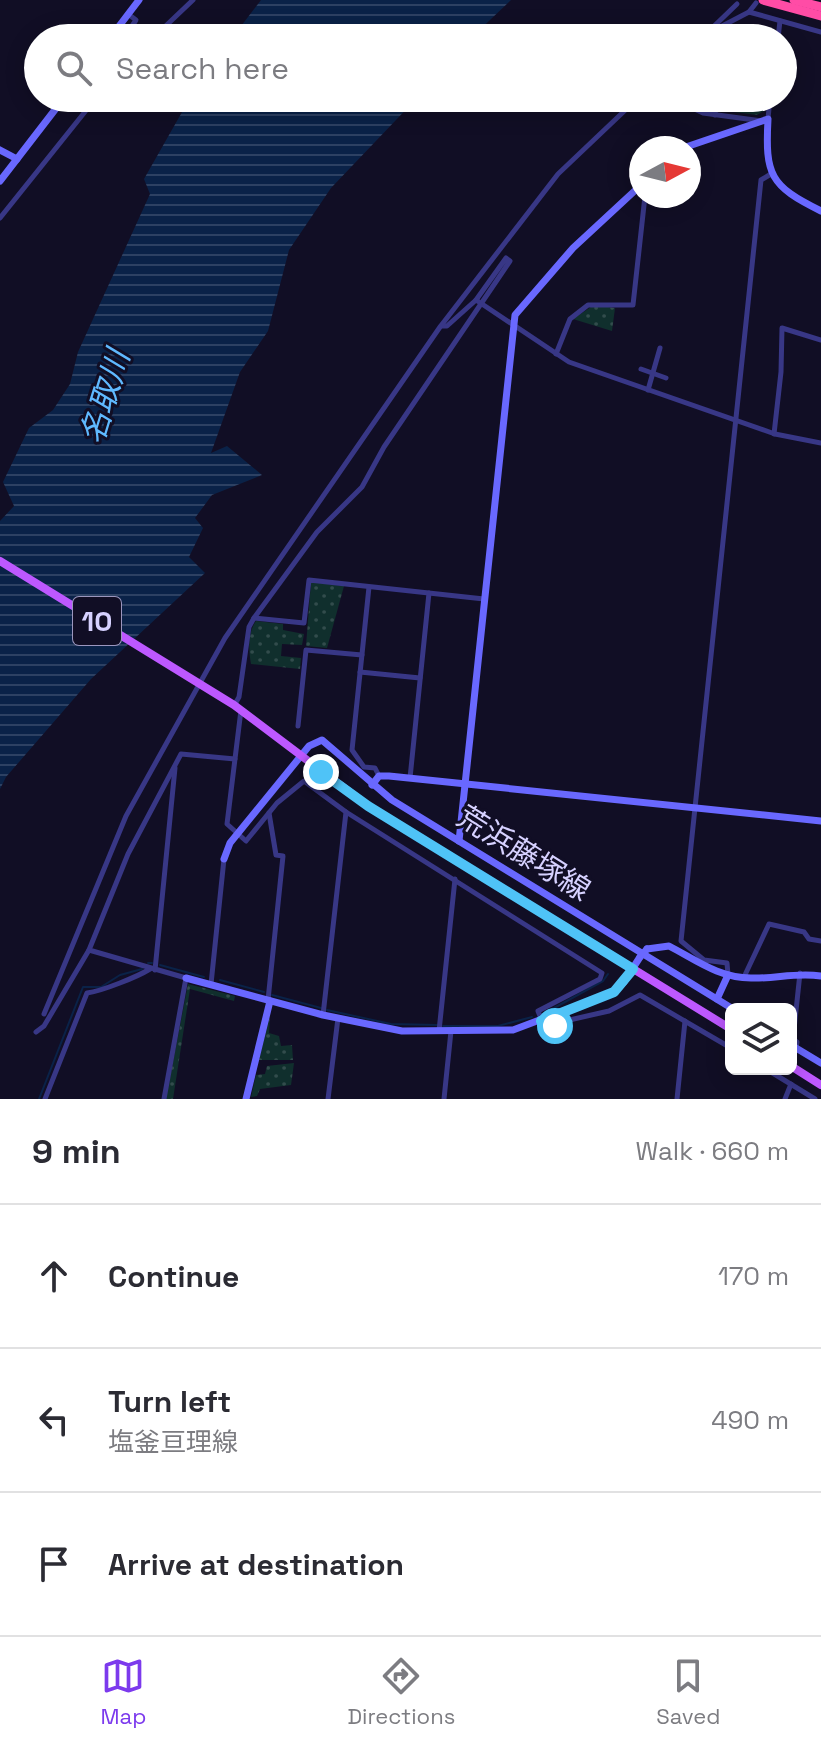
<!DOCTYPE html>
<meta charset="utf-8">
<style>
:root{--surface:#fff;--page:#f7f7f7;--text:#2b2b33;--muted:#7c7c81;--line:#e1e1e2;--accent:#7c3aed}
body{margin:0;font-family:"Space Grotesk","Noto Sans JP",sans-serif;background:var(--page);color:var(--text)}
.controls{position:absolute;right:24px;bottom:24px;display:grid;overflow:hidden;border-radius:12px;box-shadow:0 4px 20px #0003}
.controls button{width:72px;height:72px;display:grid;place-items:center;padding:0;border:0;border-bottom:2px solid var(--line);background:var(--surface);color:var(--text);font:40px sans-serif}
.compass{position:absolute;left:629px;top:136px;width:72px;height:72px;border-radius:50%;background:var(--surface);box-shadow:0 4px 20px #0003;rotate:83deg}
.stop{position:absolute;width:24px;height:24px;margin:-18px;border:6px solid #4fc3f7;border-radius:50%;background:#fff}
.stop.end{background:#4fc3f7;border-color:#fff;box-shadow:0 2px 8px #0008}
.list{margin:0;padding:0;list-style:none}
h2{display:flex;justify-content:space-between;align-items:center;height:104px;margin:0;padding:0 32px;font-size:34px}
h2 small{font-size:26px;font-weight:400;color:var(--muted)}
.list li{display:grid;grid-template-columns:52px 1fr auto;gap:24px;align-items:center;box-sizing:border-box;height:144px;padding:0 32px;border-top:2px solid var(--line)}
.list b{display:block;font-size:30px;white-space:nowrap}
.list p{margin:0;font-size:26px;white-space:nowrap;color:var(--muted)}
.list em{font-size:26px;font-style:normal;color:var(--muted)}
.icon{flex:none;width:44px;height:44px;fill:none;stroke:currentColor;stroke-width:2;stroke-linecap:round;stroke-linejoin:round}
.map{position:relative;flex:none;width:821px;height:1099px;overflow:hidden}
.search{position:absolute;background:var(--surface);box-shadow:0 4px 20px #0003;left:24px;right:24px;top:24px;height:88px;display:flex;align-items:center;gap:20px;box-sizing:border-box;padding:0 28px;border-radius:44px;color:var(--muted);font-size:30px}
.sheet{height:536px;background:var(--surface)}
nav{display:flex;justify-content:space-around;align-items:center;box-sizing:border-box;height:112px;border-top:2px solid var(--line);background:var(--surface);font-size:22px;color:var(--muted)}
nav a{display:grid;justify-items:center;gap:4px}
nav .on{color:var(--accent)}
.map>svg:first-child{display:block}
</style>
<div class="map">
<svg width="821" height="1099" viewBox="0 0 821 1099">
<defs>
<pattern id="grass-dots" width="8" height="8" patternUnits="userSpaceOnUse" patternTransform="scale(2)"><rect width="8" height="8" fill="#102f2d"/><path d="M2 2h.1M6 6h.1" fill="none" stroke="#324c4c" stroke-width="1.8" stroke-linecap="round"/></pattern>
<pattern id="water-rules" width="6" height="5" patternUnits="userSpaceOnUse" patternTransform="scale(2)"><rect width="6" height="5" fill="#0a2248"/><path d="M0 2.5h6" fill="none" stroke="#2d4163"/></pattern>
</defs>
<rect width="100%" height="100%" fill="#110e25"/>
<g fill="url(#grass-dots)">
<path d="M719,98H767L764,111L757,115L718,110Z"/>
<path d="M594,305L615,308L612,331L573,319Z"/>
<path d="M311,582L344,586L327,648L306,646Z"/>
<path d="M256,621L283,624V630L304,634L302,645L282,644L281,656L301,658L300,669L251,664C249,652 247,634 256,621Z"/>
<path d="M188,984L235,996L234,1001L190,989L173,1099H166Z"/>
<path d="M270,1016L269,1033L279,1036L281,1046L292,1045L293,1060H259Z"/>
<path d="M294,1063L291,1085L260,1089L257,1096L251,1097L256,1075L265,1074L267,1066Z"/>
</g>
<g fill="url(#water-rules)">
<path d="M261,0H511L471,38H232Z"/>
<path d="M190,98H417L331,188L289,250L268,331L240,372L211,453L227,446L262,475L212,495L195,518L203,528L189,557L205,573L91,679L6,777L0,789V521L14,506L3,482L29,428L53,410L70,384L78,352L150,194L144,179Z"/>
</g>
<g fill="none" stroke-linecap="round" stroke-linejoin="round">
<g stroke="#0a2248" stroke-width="2">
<path d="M148,963H152"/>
<path d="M160,965L204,977"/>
<path d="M220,980L264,992"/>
<path d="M272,995L321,1008"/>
<path d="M327,1010L391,1024L437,1025"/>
<path d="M545,1013L603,981L608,974"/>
<path d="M443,1026H498L532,1017"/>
<path d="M39,1099L83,987H101L120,975L142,969"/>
</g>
<g stroke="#383786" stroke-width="5">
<path d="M749,12L821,32"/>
<path d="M708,32L737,4"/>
<path d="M703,36L749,12L756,3"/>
<path d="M124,38L136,20L128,14"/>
<path d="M136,38L161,27"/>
<path d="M153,38L193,0"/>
<path d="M778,38L780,21"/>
<path d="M671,98L703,113L762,121"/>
<path d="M715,115L717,98"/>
<path d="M768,119L770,98"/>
<path d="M0,218L96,98"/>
<path d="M441,326H447L476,300L569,362L775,434L821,443"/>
<path d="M556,354L570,319L588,305H633L645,196"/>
<path d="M641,369L666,378"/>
<path d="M648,390L660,348"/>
<path d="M774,434L781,372L782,328L821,340"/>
<path d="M369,587L352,750L364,767L375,768L379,776"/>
<path d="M254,618L317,532L362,487L384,447L510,261L506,258L476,300"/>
<path d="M360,672L420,678"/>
<path d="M235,704L239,697L249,627L254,618L304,623L309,580L484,599"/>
<path d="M241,710L227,824L246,841L277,803L304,781L346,812L323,1015"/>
<path d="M298,726L306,650L362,655"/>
<path d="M410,778L429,593"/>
<path d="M346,812L602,973L600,979L538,1011L546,1031L565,1021L609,1011L640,995L731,1048"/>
<path d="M155,970L175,768"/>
<path d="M728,975L727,963L704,960L681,941L761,180L771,174"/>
<path d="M744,977L769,924L804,932L809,939L821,941"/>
<path d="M211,984L224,859"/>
<path d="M268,1000L283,856L276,855L269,813"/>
<path d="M44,1014L126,816L225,638L440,327L558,174L638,98"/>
<path d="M439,1031L455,879"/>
<path d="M36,1032L44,1026L89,950"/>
<path d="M796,1048L797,1042L793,1039L800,973"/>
<path d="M766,1069L815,1099"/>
<path d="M45,1099L87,993C102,991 137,977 150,969"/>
<path d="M164,1099L186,978L89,950L128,854L181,754L235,759"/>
<path d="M328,1099L338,1018"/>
<path d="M444,1099L451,1031"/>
<path d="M677,1099L685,1021"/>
<path d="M785,1099L791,1084"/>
</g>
<g stroke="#6968ff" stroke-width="7">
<path d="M110,38L139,0"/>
<path d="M683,148L768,119C765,175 770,186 821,211"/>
<path d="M0,150L17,159"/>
<path d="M0,181L64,98"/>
<path d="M372,785L379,776H389L821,821"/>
<path d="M459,841L515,315L573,248L641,185"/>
<path d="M224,859L230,843L309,746L322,740L392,800L733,1009"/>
<path d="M647,949L669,946C696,960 719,978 751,978C775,979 796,972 821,976"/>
<path d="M186,978L323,1015L402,1031L513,1030L614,992L624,982L640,957"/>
<path d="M717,999L728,975"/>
<path d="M791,1045L821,1063"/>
<path d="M246,1099L270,1001"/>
</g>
<g stroke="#bd58ff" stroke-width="8">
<path d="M0,561L234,705L368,806L731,1029"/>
<path d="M791,1066L821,1085"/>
</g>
<g stroke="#ff4ca6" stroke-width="9">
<path d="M763,0L821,16"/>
<path d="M794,0L821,7"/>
</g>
<path stroke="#6968ff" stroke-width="7" d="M640,957L647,949"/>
</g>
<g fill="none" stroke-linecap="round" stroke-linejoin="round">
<path stroke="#4fc3f7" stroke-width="10" d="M321,772L368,806L633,969L614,992L541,1021L546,1031L555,1026"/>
</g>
<g text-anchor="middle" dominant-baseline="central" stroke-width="6" stroke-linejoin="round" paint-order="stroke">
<rect fill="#110e25" stroke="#9b96be" stroke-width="2" x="73" y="597" width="48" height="48" rx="6"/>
<g font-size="28" font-weight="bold" fill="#d6d1ff">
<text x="97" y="621">10</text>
</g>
<g font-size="30" fill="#d6d1ff" stroke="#110e25">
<text transform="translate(524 853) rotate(32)">荒浜藤塚線</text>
</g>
<g font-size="32" font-style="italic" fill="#5fb9ff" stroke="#110e25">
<text transform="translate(105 397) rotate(-73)">名取川</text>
</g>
</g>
</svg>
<div class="controls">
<button><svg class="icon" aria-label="layers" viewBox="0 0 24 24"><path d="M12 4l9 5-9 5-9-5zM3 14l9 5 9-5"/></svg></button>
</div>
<svg class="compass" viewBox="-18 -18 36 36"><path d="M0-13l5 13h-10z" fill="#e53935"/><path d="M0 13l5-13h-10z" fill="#7c7c81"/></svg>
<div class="stop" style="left:555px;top:1026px"></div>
<div class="stop end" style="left:321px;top:772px"></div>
<div class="search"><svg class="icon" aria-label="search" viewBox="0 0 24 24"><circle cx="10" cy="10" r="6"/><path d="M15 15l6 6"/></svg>Search here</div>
</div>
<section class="sheet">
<h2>9 min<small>Walk · 660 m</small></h2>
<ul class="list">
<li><svg class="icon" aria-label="ahead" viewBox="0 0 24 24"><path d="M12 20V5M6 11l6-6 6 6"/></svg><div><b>Continue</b></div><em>170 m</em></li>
<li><svg class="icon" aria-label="left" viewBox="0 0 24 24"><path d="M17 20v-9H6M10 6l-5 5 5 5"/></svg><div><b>Turn left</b><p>塩釜亘理線</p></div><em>490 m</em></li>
<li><svg class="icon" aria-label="arrive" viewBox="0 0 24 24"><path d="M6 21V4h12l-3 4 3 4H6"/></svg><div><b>Arrive at destination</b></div></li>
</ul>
</section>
<nav>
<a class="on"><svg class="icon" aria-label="map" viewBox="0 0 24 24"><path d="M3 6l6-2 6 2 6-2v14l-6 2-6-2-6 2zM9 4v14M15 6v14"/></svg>Map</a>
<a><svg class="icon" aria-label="directions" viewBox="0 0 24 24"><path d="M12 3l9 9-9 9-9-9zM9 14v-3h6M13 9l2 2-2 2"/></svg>Directions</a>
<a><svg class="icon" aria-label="saved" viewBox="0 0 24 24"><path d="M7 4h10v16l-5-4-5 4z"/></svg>Saved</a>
</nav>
